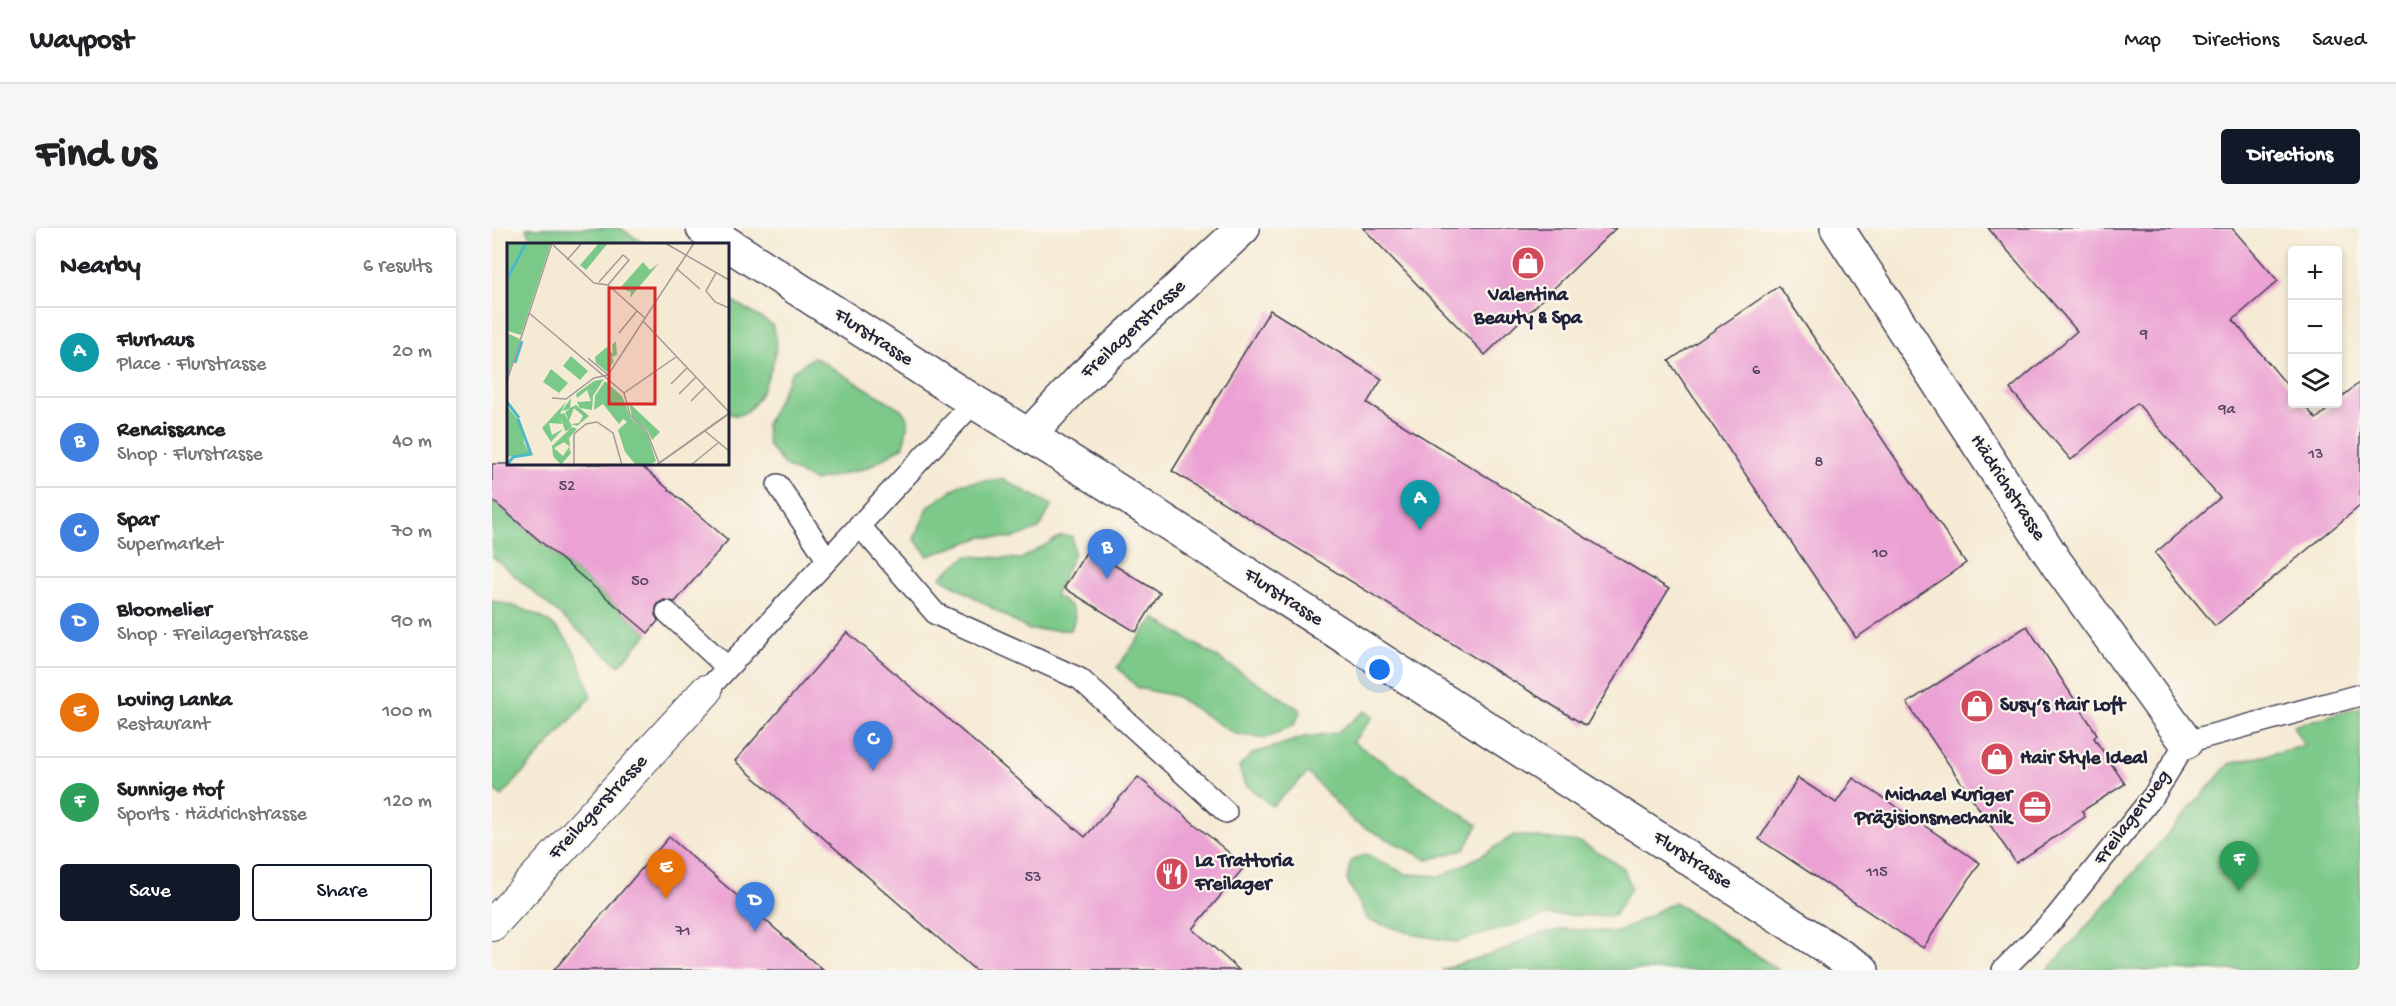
<!DOCTYPE html>
<meta charset="utf-8">
<style>
:root{--surface:#fff;--page:#f6f6f6;--text:#202124;--muted:#757577;--line:#e0e0e0;--accent:#111827}
body{margin:0;font-family:"Gochi Hand",sans-serif;background:var(--page);color:var(--text)}
.controls{position:absolute;right:18px;top:18px;display:grid;overflow:hidden;border-radius:6px;box-shadow:0 3px 9px #0003}
.controls button{width:54px;height:54px;display:grid;place-items:center;padding:0;border:0;border-bottom:2px solid var(--line);background:var(--surface);color:var(--text);font:30px sans-serif}
.you{position:absolute;left:888px;top:442px;width:21px;height:21px;margin:-15px;border:4px solid #fff;border-radius:50%;background:#1a73e8;box-shadow:0 0 0 9px #1a73e833}
.badge{display:grid;place-items:center;width:39px;height:39px;border-radius:50%;background:var(--accent);color:#fff;font-size:20px;font-weight:700}
.pin{position:absolute;translate:-50% -50px;filter:drop-shadow(0 2px 3px #0008)}
.pin::after{content:'';position:absolute;top:32px;width:21px;height:18px;background:inherit;clip-path:polygon(0 0,100% 0,50% 100%)}
.list{margin:0;padding:0;list-style:none}
h2{display:flex;justify-content:space-between;align-items:center;height:78px;margin:0;padding:0 24px;font-size:26px}
h2 small{font-size:20px;font-weight:400;color:var(--muted)}
.list li{display:grid;grid-template-columns:39px 1fr auto;gap:18px;align-items:center;box-sizing:border-box;height:90px;padding:0 24px;border-top:2px solid var(--line)}
.list b{display:block;font-size:22px;white-space:nowrap}
.list p{margin:0;font-size:20px;white-space:nowrap;color:var(--muted)}
.list em{font-size:20px;font-style:normal;color:var(--muted)}
.actions{display:flex;gap:12px;padding:18px 24px}
.actions a{flex:1;padding:14px 0;border:2px solid var(--accent);border-radius:6px;text-align:center;font-size:21px;color:var(--accent)}
.actions .main{background:var(--accent);color:#fff}
.icon{flex:none;width:33px;height:33px;fill:none;stroke:currentColor;stroke-width:2;stroke-linecap:round;stroke-linejoin:round}
.map{position:relative;flex:none;width:1868px;height:742px;overflow:hidden;border-radius:6px}
header{display:flex;align-items:center;gap:36px;box-sizing:border-box;height:84px;padding:0 30px;background:var(--surface);border-bottom:2px solid var(--line)}
header strong{font-size:28px}
nav{display:flex;gap:33px;margin-inline-start:auto;font-size:21px}
.intro{display:flex;align-items:center;justify-content:space-between;box-sizing:border-box;height:144px;padding:0 36px}
h1{margin:0;font-size:42px}
.button{padding:15px 27px;border-radius:6px;background:var(--accent);color:#fff;font-size:21px;font-weight:700}
main{display:flex;gap:36px;padding:0 36px}
aside{flex:1;background:var(--surface);border-radius:6px;box-shadow:0 3px 9px #0003}
.map>svg:first-child{display:block}
</style>
<header>
<strong>Waypost</strong>
<nav><a>Map</a><a>Directions</a><a>Saved</a></nav>
</header>
<div class="intro"><h1>Find us</h1><a class="button">Directions</a></div>
<main>
<aside>
<h2>Nearby<small>6 results</small></h2>
<ul class="list">
<li><span class="badge" style="background:#0f9aa8">A</span><div><b>Flurhaus</b><p>Place · Flurstrasse</p></div><em>20 m</em></li>
<li><span class="badge" style="background:#3f7fe0">B</span><div><b>Renaissance</b><p>Shop · Flurstrasse</p></div><em>40 m</em></li>
<li><span class="badge" style="background:#3f7fe0">C</span><div><b>Spar</b><p>Supermarket</p></div><em>70 m</em></li>
<li><span class="badge" style="background:#3f7fe0">D</span><div><b>Bloomelier</b><p>Shop · Freilagerstrasse</p></div><em>90 m</em></li>
<li><span class="badge" style="background:#e8710a">E</span><div><b>Loving Lanka</b><p>Restaurant</p></div><em>100 m</em></li>
<li><span class="badge" style="background:#2e9e5b">F</span><div><b>Sunnige Hof</b><p>Sports · Hädrichstrasse</p></div><em>120 m</em></li>
</ul>
<div class="actions"><a class="main">Save</a><a>Share</a></div>
</aside>
<div class="map">
<svg width="1868" height="742" viewBox="0 0 1868 742">
<rect width="100%" height="100%" fill="#fbf7ec"/>
<filter id="ink" filterUnits="userSpaceOnUse"><feTurbulence type="fractalNoise" baseFrequency=".0167" numOctaves="2"/><feDisplacementMap in="SourceGraphic" scale="12" xChannelSelector="R" yChannelSelector="G"/><feConvolveMatrix kernelMatrix="1 2 1 2 8 2 1 2 1" color-interpolation-filters="sRGB"/></filter>
<filter id="wash" filterUnits="userSpaceOnUse"><feTurbulence type="fractalNoise" baseFrequency=".008" numOctaves="4" result="noise"/><feDisplacementMap in="SourceGraphic" scale="24" xChannelSelector="R" yChannelSelector="G"/><feGaussianBlur stdDeviation="1.35" result="paint"/><feColorMatrix in="noise" values="0 0 0 0 0 0 0 0 0 0 0 0 0 0 0 0 0 1.4 0 .05"/><feComposite in="paint" operator="in"/></filter>
<g filter="url(#wash)">
<rect width="100%" height="100%" fill="#f5ead4"/>
<g fill="#7bc989" stroke="#4e7662" stroke-width="1.5">
<path d="M34,0H128L153,16H42Z"/>
<path d="M236,70L280,97C281,102 283,107 284,111C286,130 269,173 254,184C247,189 242,187 236,185Z"/>
<path d="M322,129L409,181L416,191L412,218L375,240L323,253L293,238L276,217L274,197L300,144Z"/>
<path d="M510,251L560,277L547,301L521,310L490,309L436,328L422,311L437,278L471,255Z"/>
<path d="M0,272L156,405L127,438L0,328Z"/>
<path d="M569,308H580L582,325L563,367L579,378L583,389L579,402H537L448,349L475,328L529,331Z"/>
<path d="M0,373C63,385 82,408 99,469L10,568L0,560Z"/>
<path d="M662,390L809,482L802,497L774,510L743,506L683,468L646,460L625,439Z"/>
<path d="M1868,479V742H1556L1737,536L1812,518L1801,498Z"/>
<path d="M873,483L881,489L861,514L986,597L973,621L936,632L862,594L816,545L780,578L752,555L747,539L760,526L812,509L844,505Z"/>
<path d="M1022,607L1088,614L1132,640L1139,660L1122,688L1055,687L965,714L925,707L876,692L855,652L859,633L874,626L914,646L949,648L989,628Z"/>
<path d="M1182,674L1287,742H949L1015,721L1037,708L1072,701L1127,704Z"/>
</g>
<g id="blocks">
<g fill="#eba1d3">
<path d="M871,0H1124L993,127Z"/>
<path d="M1496,0H1740L1786,53L1741,92L1800,163V176H1811L1824,191L1842,176H1845V173L1868,154V278L1723,398L1663,325L1728,270L1645,175L1579,232L1518,161L1585,103Z"/>
<path d="M1287,58L1474,335L1364,410L1177,133Z"/>
<path d="M778,82L890,151L875,175L1177,361L1094,498L680,243Z"/>
<path d="M0,236H147L236,312L183,374L172,372L165,376L163,387L166,393L156,405L0,272Z"/>
<path d="M596,321L668,365L644,404L572,360Z"/>
<path d="M1535,398L1605,506L1602,510L1633,556L1590,583L1593,589L1524,635L1415,475Z"/>
<path d="M355,404L593,609L646,549L753,638L701,701L747,742H483L243,533Z"/>
<path d="M1306,550L1344,575L1361,550L1488,635L1431,720L1267,611Z"/>
<path d="M177,609L331,742H62Z"/>
</g>
</g>
</g>
<g filter="url(#ink)">
<use href="#blocks" fill-opacity="0" stroke="#424052" stroke-width="1.5"/>
<g fill="none" stroke-linecap="round" stroke-linejoin="round">
<g stroke="#424052" stroke-width="24">
<g id="service">
<path d="M286,257L335,331"/>
<path d="M367,297L444,386L588,451L734,584"/>
<path d="M175,384L235,439"/>
<path d="M214,463L482,174"/>
<path d="M1511,742L1563,690L1662,567L1694,514L1868,467"/>
</g>
</g>
<g stroke="#424052" stroke-width="34">
<path id="pedestrian" d="M0,697L214,463"/>
</g>
<g stroke="#424052" stroke-width="36">
<g id="minor">
<path d="M211,0L463,162L620,259L1370,742"/>
<path d="M1345,0L1565,336L1694,514"/>
<path d="M537,207L590,150L751,0"/>
</g>
</g>
<use href="#service" stroke="#fff" stroke-width="21"/>
<use href="#pedestrian" stroke="#fff" stroke-width="32"/>
<use href="#minor" stroke="#fff" stroke-width="33"/>
</g>
</g>
<defs>
<g id="shop-disc" transform="scale(1.725)"><circle r="9.5" fill="#d1495b" stroke="#fbf7ec"/><path d="M-5-2.5h2.3a2.7 3.5 0 0 1 5.4 0H5L5.5 6h-11ZM-1.5-2.5h3a1.5 2.3 0 0 0-3 0Z" fill="#fff"/></g>
<g id="office-disc" transform="scale(1.725)"><circle r="9.5" fill="#d1495b" stroke="#fbf7ec"/><path d="M-6-3h4V-5.5h4V-3h4V5H-6ZM-1-4.5V-3h2v-1.5ZM-6 0V1H6V0Z" fill="#fff"/></g>
<g id="restaurant-disc" transform="scale(1.725)"><circle r="9.5" fill="#d1495b" stroke="#fbf7ec"/><path d="M-5-6h1v4h1v-4h1v4h1v-4h1v5L-1.5 .5V6h-2V.5L-5-1ZM5-6V6H3V1.5H1.5Q1.5-4 5-6Z" fill="#fff"/></g>
</defs>
<g fill-rule="evenodd">
<use href="#shop-disc" x="1036" y="35"/>
<use href="#shop-disc" x="1485" y="478"/>
<use href="#shop-disc" x="1505" y="531"/>
<use href="#office-disc" x="1543" y="579"/>
<use href="#restaurant-disc" x="680" y="646"/>
</g>
<g text-anchor="middle" dominant-baseline="central" stroke-width="4.5" stroke-linejoin="round" paint-order="stroke">
<g font-size="16" fill="#544261">
<text x="1652" y="107">9</text>
<text x="1264" y="143">6</text>
<text x="1735" y="182">9a</text>
<text x="1824" y="227">13</text>
<text x="1327" y="235">8</text>
<text x="75" y="259">52</text>
<text x="1388" y="326">10</text>
<text x="148" y="354">50</text>
<text x="1385" y="645">115</text>
<text x="541" y="650">53</text>
<text x="191" y="704">71</text>
</g>
<g font-size="20" font-weight="bold" fill="#22223b" stroke="#fbf7ec" text-anchor="start">
<text x="1036" y="68" text-anchor="middle">Valentina<tspan x="1036" dy="23">Beauty &amp; Spa</tspan></text>
<text x="1508" y="478">Susy‘s Hair Loft</text>
<text x="1528" y="531">Hair Style Ideal</text>
<text x="1520" y="568" text-anchor="end">Michael Kuriger<tspan x="1520" dy="23">Präzisionsmechanik</tspan></text>
<text x="703" y="634">La Trattoria<tspan x="703" dy="23">Freilager</tspan></text>
</g>
<g font-size="20" fill="#22223b" stroke="#fbf7ec">
<text transform="translate(642 102) rotate(-43)">Freilagerstrasse</text>
<text transform="translate(381 110) rotate(33)">Flurstrasse</text>
<text transform="translate(1515 260) rotate(57)">Hädrichstrasse</text>
<text transform="translate(791 370) rotate(33)">Flurstrasse</text>
<text transform="translate(107 580) rotate(-47)">Freilagerstrasse</text>
<text transform="translate(1641 590) rotate(-53)">Freilagerweg</text>
<text transform="translate(1200 633) rotate(33)">Flurstrasse</text>
</g>
</g>
<g transform="translate(15 15)">
<rect width="222" height="222" fill="#f5ead4"/>
<path d="M0,0H44L14,92L0,88ZM92,0H101L79,27L73,22ZM136,19L143,27L152,20L123,55L124,49L113,45ZM0,90L13,96L0,136ZM109,98L110,112L105,114L107,118L100,129L89,120L88,114L100,104L106,111L105,102ZM64,113L81,128L73,137L56,123ZM44,126L61,140L52,150L36,139ZM97,136L86,153L85,167L73,165L70,159L84,158L80,147L70,155L69,151L87,138ZM98,138L115,153L123,174L140,190L149,218L143,222H129L118,209L111,187L120,179L116,176L112,181L96,161L87,167L88,153ZM64,155L63,165L69,162L82,173L70,183L64,181L72,180L76,173L67,165L62,178L58,169L63,166L55,168ZM59,159L53,171L57,170L65,183L61,186L65,184L70,186L62,195L63,204L57,199L47,205L56,213L62,204L64,210L54,222L46,213L45,203L62,187L58,188L54,175L55,181L42,180L45,192L56,186L44,199L35,185ZM122,160L153,189L145,197L141,188L125,174ZM0,163L15,182L17,200L23,211L0,214Z" fill="#7bc989"/>
<path fill="none" stroke="#4cb9c7" stroke-width="3" d="M0,36L19,0M8,120L15,98M0,159L12,175M0,222L6,214L24,211L11,176"/>
<path fill="none" stroke="#a19a97" stroke-width="1.5" d="M158,0L222,37M46,2L87,40L101,42L138,75M60,17L75,0M169,25L193,46M209,30L199,48L208,59L222,65M92,39L116,12L122,17L101,42M22,70L117,150L123,172L140,189L152,220M136,78L222,169M112,90L130,68M81,115L101,132M0,138L45,0M164,141L180,125M117,150L169,114M172,151L189,134M45,155L59,156L87,135L101,132L187,0M184,158L198,144M198,188L222,208M67,222V191L79,181L90,179L106,190L115,222M149,222L222,170M150,222L222,171M184,222L211,200"/>
<path fill="#d62828" fill-opacity="0.15" stroke="#d62828" stroke-width="3" d="M102,45H148V161H102Z"/>
<rect width="222" height="222" fill="none" stroke="#22223b" stroke-width="3"/>
</g>
</svg>
<div class="controls">
<button>+</button>
<button>−</button>
<button><svg class="icon" aria-label="layers" viewBox="0 0 24 24"><path d="M12 4l9 5-9 5-9-5zM3 14l9 5 9-5"/></svg></button>
</div>
<div class="you"></div>
<div class="pin badge" style="left:928px;top:302px;background:#0f9aa8">A</div>
<div class="pin badge" style="left:615px;top:351px;background:#3f7fe0">B</div>
<div class="pin badge" style="left:381px;top:543px;background:#3f7fe0">C</div>
<div class="pin badge" style="left:263px;top:704px;background:#3f7fe0">D</div>
<div class="pin badge" style="left:174px;top:671px;background:#e8710a">E</div>
<div class="pin badge" style="left:1747px;top:663px;background:#2e9e5b">F</div>
</div>
</main>
